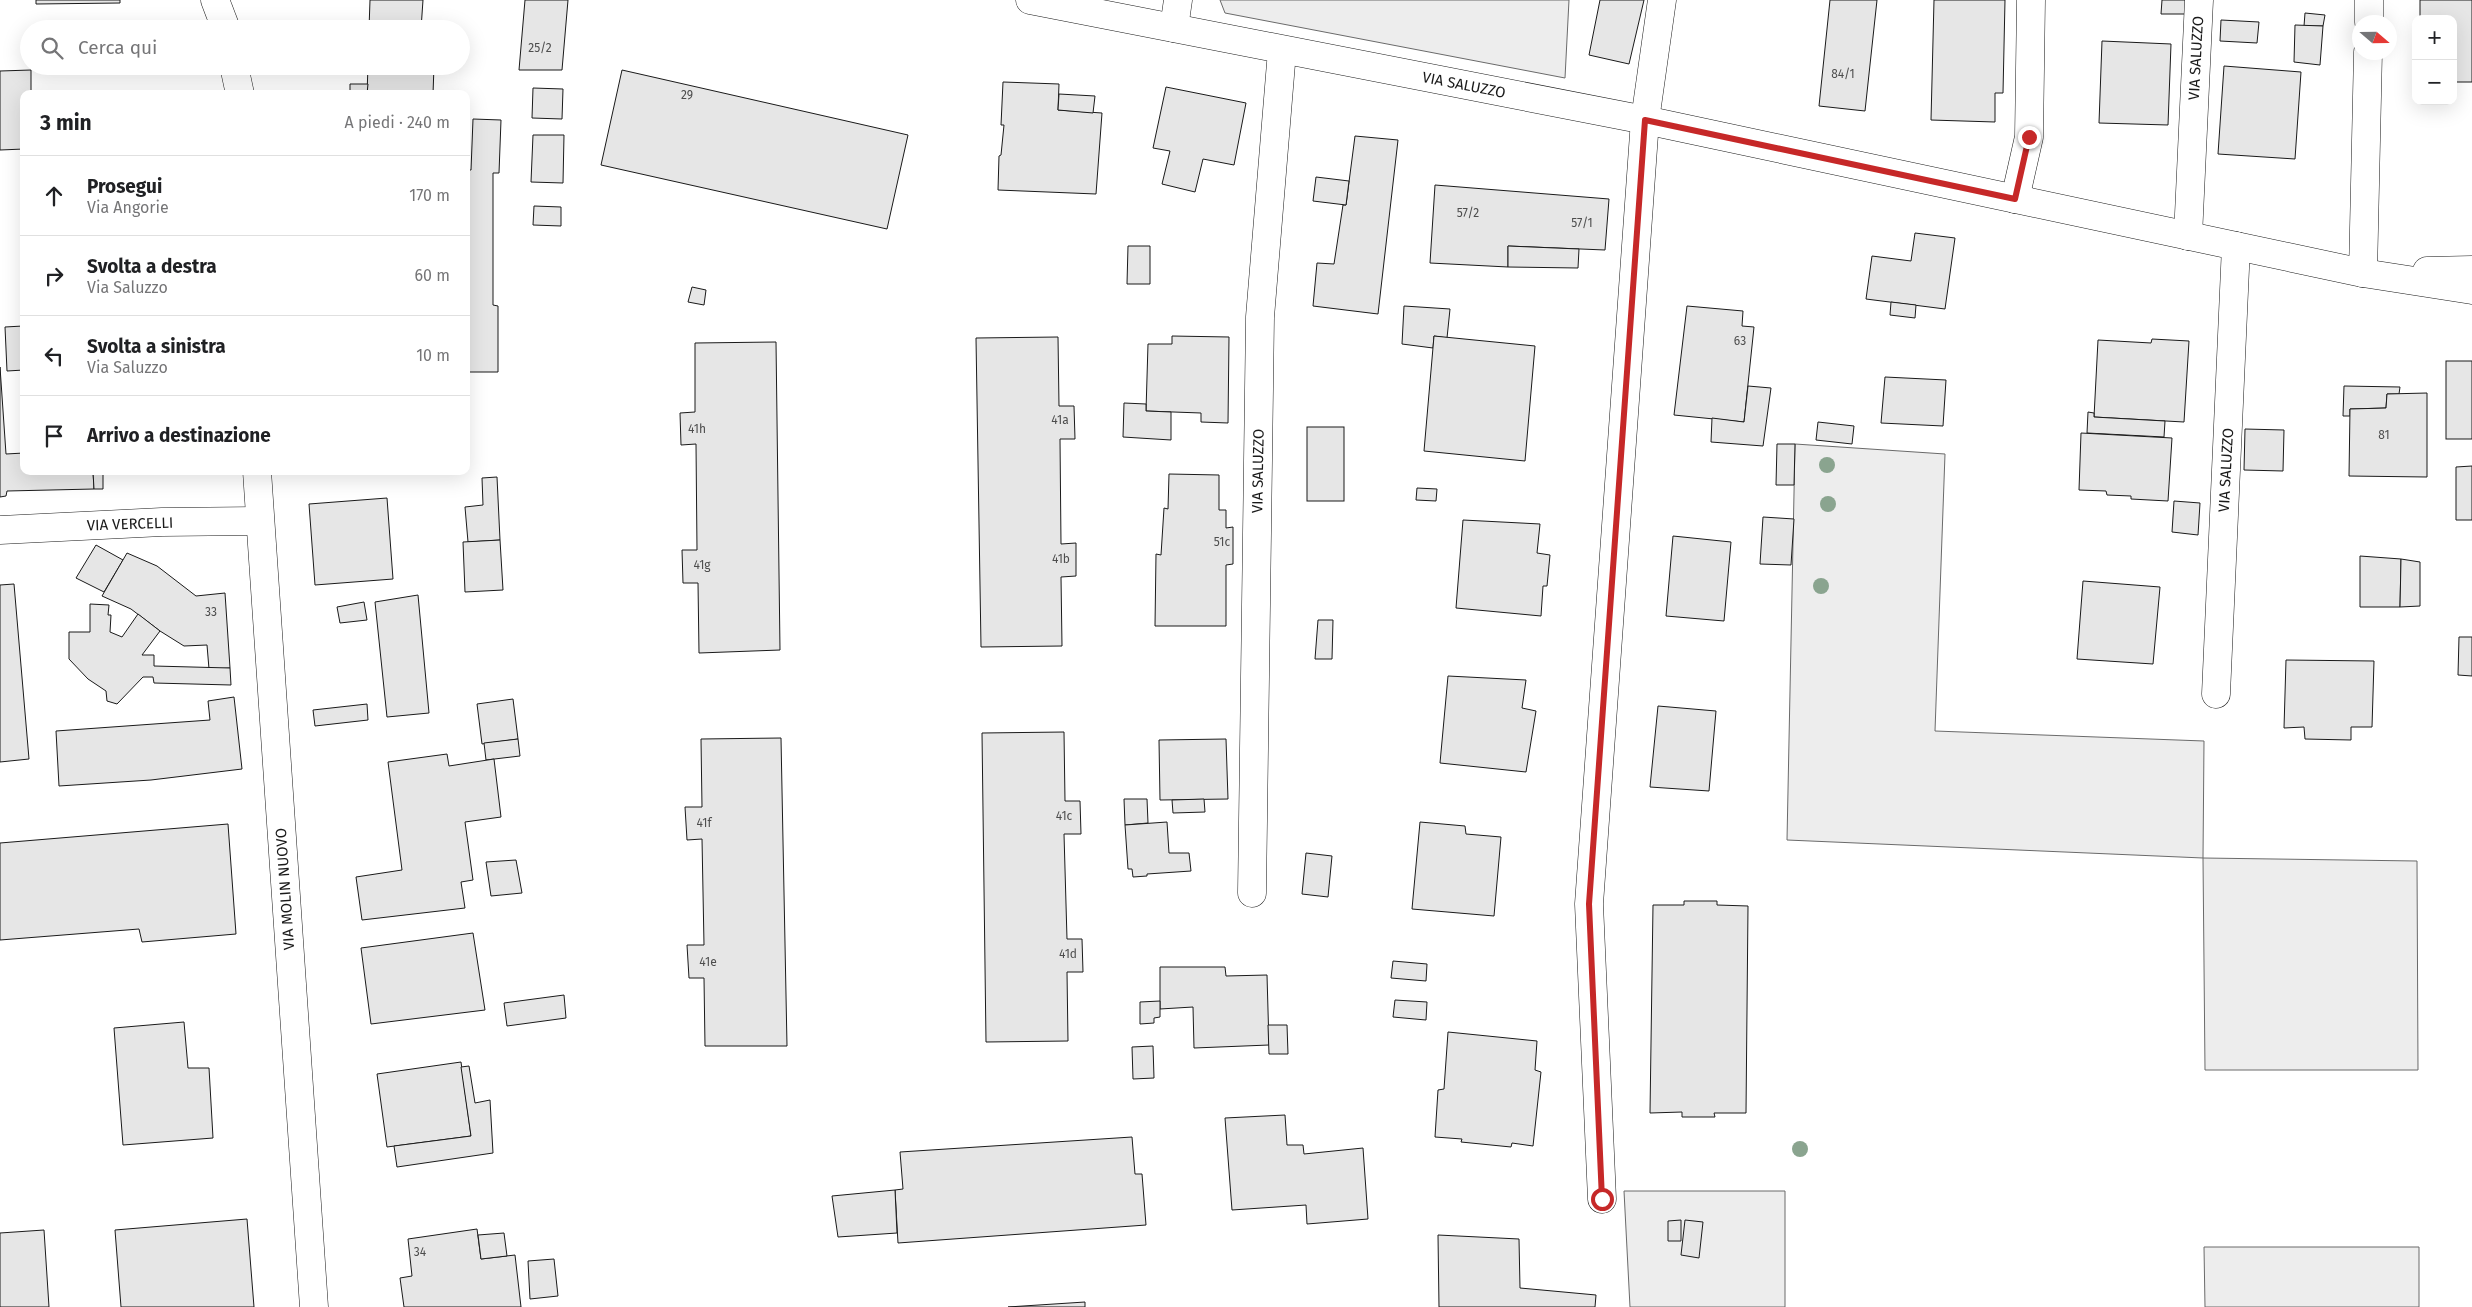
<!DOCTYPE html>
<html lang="it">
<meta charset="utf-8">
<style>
:root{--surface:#fff;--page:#f6f6f6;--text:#202124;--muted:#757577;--line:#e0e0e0}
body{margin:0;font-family:"Fira Sans",sans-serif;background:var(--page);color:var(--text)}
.controls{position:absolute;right:15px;top:15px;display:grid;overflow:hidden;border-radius:10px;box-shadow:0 5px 20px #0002}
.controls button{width:45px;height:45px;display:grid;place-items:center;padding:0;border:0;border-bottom:1px solid var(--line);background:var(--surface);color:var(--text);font:25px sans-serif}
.compass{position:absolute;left:2352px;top:15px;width:45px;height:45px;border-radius:50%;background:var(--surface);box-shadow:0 5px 20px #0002;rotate:110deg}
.stop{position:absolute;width:15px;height:15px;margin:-11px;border:4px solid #c62828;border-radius:50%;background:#fff}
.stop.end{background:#c62828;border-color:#fff;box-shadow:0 1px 5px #0008}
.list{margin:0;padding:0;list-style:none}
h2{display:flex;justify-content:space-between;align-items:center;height:65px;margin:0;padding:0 20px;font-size:21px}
h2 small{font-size:16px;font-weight:400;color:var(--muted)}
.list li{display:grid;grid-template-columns:32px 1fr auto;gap:15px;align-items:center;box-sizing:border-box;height:80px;padding:0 20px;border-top:1px solid var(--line)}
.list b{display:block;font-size:19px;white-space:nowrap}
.list p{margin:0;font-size:16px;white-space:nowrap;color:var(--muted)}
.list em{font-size:16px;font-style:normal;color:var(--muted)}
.icon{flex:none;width:28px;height:28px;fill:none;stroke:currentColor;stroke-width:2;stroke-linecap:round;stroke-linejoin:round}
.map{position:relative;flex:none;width:2472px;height:1307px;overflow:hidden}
.search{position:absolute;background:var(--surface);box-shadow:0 5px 20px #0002;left:20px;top:20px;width:450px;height:55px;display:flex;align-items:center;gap:12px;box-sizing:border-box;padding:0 18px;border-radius:28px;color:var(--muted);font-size:19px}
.panel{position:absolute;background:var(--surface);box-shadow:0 5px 20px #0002;left:20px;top:90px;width:450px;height:385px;border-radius:10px}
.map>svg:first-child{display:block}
</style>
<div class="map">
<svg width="2472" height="1307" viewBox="0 0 2472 1307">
<rect width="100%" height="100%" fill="#fff"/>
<g fill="#ededed" stroke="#6a6a6a">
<path d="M1220,0H1569L1565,78L1225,13Z"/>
<path d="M1795,444L1945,454L1935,731L2204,741L2203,858L2417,861L2418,1070H2205L2203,858L1787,840Z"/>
<path d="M1624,1191H1785V1307H1630Z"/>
<path d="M2204,1247H2419V1307H2205Z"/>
</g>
<g fill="#e6e6e6" stroke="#1a1a1a">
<path d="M36,0H120V3L36,4Z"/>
<path d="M370,0H423L421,29H369Z"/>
<path d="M525,0H568L562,70H519Z"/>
<path d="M1600,0H1644L1629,64L1589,55Z"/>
<path d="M1830,0H1877L1865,111L1819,106Z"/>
<path d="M1934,0H2005L2003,93H1995V122L1931,120Z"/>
<path d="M2162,0H2194V14H2161Z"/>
<path d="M2420,0H2472V82H2453V19H2420Z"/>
<path d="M2305,13L2325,15L2323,26H2304Z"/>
<path d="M2221,20L2259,22L2257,43L2220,41Z"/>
<path d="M288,21L324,23V29H288Z"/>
<path d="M2295,25L2323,26L2320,65L2294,62Z"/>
<path d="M2102,41L2171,44L2168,125L2099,123Z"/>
<path d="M368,66H434L433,94H367Z"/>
<path d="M2224,66L2301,72L2295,159L2218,154Z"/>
<path d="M31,70V94H24V149L0,150V71Z"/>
<path d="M622,70L908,135L887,229L601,165Z"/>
<path d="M1003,82L1059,84L1058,110L1102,113L1096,194L998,190L999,156L1001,155L1004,125H1001Z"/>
<path d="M350,84H368L367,94H350Z"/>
<path d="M1166,87L1246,103L1234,165L1203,159L1195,192L1162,184L1170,151L1153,148Z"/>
<path d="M533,88L563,89L562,119L532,118Z"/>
<path d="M1059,94L1095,96L1093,113L1058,110Z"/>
<path d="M473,119L501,120L499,173H493V305L498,306V372H469V306H466V170H471Z"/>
<path d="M533,135H564L563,183L531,182Z"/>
<path d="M1355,136L1398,140L1378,314L1313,306L1317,263L1334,264L1343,205H1346Z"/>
<path d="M1316,177L1349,181L1346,205L1313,201Z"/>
<path d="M1435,185L1609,199L1605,250L1508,246V267L1430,263Z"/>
<path d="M534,206L561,207V226L533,225Z"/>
<path d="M1915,233L1955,238L1945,309L1866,299L1872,256L1911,261Z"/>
<path d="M1128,246H1150V284H1127Z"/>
<path d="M1508,246L1579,249L1578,268L1508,267Z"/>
<path d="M692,287L706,290L704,305L688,302Z"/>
<path d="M1891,302L1916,305L1915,318L1890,315Z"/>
<path d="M1404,306L1450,309L1447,338L1434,336L1433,348L1402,344Z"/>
<path d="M1687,306L1743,311L1742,326L1754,327L1744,422L1674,415Z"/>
<path d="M23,326L24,370L7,371L5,327Z"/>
<path d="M1172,336L1229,337L1228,423L1201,422V413L1146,411L1148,344H1172Z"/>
<path d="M1434,336L1535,346L1525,461L1424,451Z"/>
<path d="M1058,337L1059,406H1074L1075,439H1060L1061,544L1076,543V576L1061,577L1062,646L981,647L976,338Z"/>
<path d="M2152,339L2189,341L2184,422L2094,417L2098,340L2151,343Z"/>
<path d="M776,342L780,650L699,653L698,583H683L682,550H697L696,444L681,445L680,413L695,412V343Z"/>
<rect x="2446" y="361" width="26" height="78"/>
<path d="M0,367L6,454L24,453V471H93L94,489L7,491L6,496L0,497Z"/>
<path d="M1885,377L1946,380L1943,426L1881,423Z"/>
<path d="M1748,386L1771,388L1763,446L1711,442L1712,418L1744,422Z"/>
<path d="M2344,386L2400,387L2399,394H2387L2386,408L2350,409V416H2343Z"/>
<path d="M2427,393V477L2349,476L2350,409L2386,408L2387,394Z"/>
<path d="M1124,403L1146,404V411L1171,412V440L1123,437Z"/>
<path d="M2088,412L2094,413V417L2165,421L2164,437L2087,433Z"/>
<path d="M1818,422L1854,426L1852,444L1816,440Z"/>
<rect x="1307" y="427" width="37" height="74"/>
<path d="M2245,429L2284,430L2283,471L2244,470Z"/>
<path d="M2081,433L2172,438L2168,501L2131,499V496L2107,495L2106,491L2079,490Z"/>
<path d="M1777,444H1795L1794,485H1776Z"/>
<path d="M2472,466V520H2456V467Z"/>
<path d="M103,471V489H94L93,472Z"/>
<path d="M1169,474L1219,475V510H1226V528L1233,527V564L1226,565V626H1155L1156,554L1161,555L1164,508L1168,509Z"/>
<path d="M497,477L500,540L468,542L465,507L483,505L482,478Z"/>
<path d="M1417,488L1437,489L1436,501L1416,500Z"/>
<path d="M387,498L393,579L315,585L309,504Z"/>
<path d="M2174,501L2200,503L2198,535L2172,532Z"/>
<path d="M1763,517L1794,519L1791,565L1760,564Z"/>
<path d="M1463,520L1540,524L1537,553L1550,555L1547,586H1543L1541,616L1456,608Z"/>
<path d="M1673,536L1731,542L1724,621L1666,616Z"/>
<path d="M500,540L503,590L465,592L463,542Z"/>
<path d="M96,545L123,560L104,592L76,578Z"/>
<path d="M127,553L157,566L196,596L225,593L230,668L209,669L207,645L184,646L160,631L131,609L102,596Z"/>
<path d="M2360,556L2401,559L2400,607H2360Z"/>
<path d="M2401,559L2420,562V606L2400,607Z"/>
<path d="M2083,581L2160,587L2153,664L2077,659Z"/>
<path d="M14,584L29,759L0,762V585Z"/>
<path d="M418,595L429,713L387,717L375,602Z"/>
<path d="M364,602L367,620L340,623L337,607Z"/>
<path d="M90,604L109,605L108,615H111L110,632L122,637L138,614L160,631L142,655H154V666L230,668L231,685L154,683L153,677H143L117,704L107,701L106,691L88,679L69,659V632H90Z"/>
<path d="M1318,620H1333L1332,659H1315Z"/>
<path d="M2459,637H2472V676L2458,675Z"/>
<path d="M2286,660L2374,661L2372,727H2351V740L2305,739L2304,727L2284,728Z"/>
<path d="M1448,676L1526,680L1522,708L1536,711L1526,772L1440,763Z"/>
<path d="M234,697L242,769L151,780L59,786L56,731L210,720L208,701Z"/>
<path d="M513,699L518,739L482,744L477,704Z"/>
<path d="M367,704L368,720L315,726L313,710Z"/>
<path d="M1658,706L1716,711L1709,791L1650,787Z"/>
<path d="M1064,732L1065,801H1080L1081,834H1064L1067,939H1082L1083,972H1067L1068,1041L986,1042L982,733Z"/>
<path d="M781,738L787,1046H705L704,978H689L687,945H704L702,839L687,840L685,807H702L701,739Z"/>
<path d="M518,739L520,756L486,760L484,743Z"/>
<path d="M1226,739L1228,799L1160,800L1159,740Z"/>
<path d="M447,754L449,766L494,759L501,817L465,822L473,880L461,882L465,908L362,920L356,877L402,870L388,762Z"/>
<path d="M1124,799H1147L1148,823L1125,825Z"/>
<path d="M1204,799L1205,812L1173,813L1172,800Z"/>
<path d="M1167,822L1169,853H1189L1191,871L1147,874V876L1133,877L1132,869H1128L1125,825Z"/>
<path d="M1420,822L1465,826L1466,834L1501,837L1494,916L1412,909Z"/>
<path d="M228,824L236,934L142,942L139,929L0,940V843Z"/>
<path d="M1306,853L1332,856L1328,897L1302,894Z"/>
<path d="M516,860L522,893L491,896L486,862Z"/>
<path d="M1684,901H1717V905L1748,906L1746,1113H1714L1715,1117H1682V1112L1650,1113L1653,905H1684Z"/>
<path d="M473,933L485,1010L371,1024L361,948Z"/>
<path d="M1393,961L1427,964L1426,981L1391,978Z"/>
<path d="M1160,967H1225L1226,976L1267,975L1269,1045L1194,1048L1193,1007L1160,1009Z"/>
<path d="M564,995L566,1018L507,1026L504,1003Z"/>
<path d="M1395,1000L1427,1002L1426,1020L1393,1017Z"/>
<path d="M1160,1001V1017L1154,1018V1023L1140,1024V1002Z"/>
<path d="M184,1022L188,1068H209L213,1138L123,1145L114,1028Z"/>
<path d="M1268,1025H1287L1288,1054H1269Z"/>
<path d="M1448,1032L1537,1041L1535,1070L1541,1072L1533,1146L1512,1143L1511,1147L1461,1142L1462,1139L1435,1137L1438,1090L1444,1089Z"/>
<path d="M1153,1046L1154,1078L1133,1079L1132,1047Z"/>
<path d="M461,1062L471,1136L387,1147L377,1074Z"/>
<path d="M469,1066L475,1103L490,1100L493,1153L397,1167L394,1146L471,1136L461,1067Z"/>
<path d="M1285,1115L1287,1145H1303L1304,1154L1363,1148L1368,1219L1307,1224L1306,1205L1232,1210L1225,1118Z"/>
<path d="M1132,1137L1135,1174H1142L1146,1225L898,1243L895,1190L903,1189L900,1152Z"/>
<path d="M895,1190L897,1233L838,1237L832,1196Z"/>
<path d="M247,1219L254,1307H121L115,1230Z"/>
<path d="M1681,1220V1241H1668V1221Z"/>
<path d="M1685,1220L1703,1222L1699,1258L1681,1255Z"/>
<path d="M477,1229L481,1259L515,1255L521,1307H404L400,1278L412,1276L408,1239Z"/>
<path d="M44,1230L49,1307H0V1233Z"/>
<path d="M504,1233L507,1256L481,1259L478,1235Z"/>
<path d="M1438,1235L1519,1239L1520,1288L1596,1295L1595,1307H1439Z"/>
<path d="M554,1259L558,1296L530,1299L528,1261Z"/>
<path d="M1085,1302V1307H1008Z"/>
</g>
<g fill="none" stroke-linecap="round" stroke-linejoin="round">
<g stroke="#1a1a1a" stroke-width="29">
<g id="minor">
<path d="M215,0L226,29"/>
<path d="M1030,0L1645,120L2363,273L2472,290"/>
<path d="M2369,22V0"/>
<path d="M1174,28L1178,0"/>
<path d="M234,66L240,94"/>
<path d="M2015,199L2029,137L2031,0"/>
<path d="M2188,236L2199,0"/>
<path d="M2427,271L2472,270"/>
<path d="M2363,273L2368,52"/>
<path d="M257,471L314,1307"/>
<path d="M0,530L162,522L259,521"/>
<path d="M2216,694L2236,246"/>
<path d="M1252,893L1260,317L1282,51"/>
<path d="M1602,1199L1589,904L1645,120L1662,0"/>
</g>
</g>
<use href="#minor" stroke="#fff" stroke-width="28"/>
</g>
<g fill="#8aa48f">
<circle cx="1827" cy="465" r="8"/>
<circle cx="1828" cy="504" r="8"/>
<circle cx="1821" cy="586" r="8"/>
<circle cx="1800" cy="1149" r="8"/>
</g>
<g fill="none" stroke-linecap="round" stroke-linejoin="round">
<path stroke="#c62828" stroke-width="6" d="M1602,1199L1589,904L1645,120L2015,199L2029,137"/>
</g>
<g text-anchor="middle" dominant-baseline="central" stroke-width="4" stroke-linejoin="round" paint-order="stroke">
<g font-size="12" fill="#4d4d4d">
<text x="540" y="48">25/2</text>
<text x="1843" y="74">84/1</text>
<text x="687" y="95">29</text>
<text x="1468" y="213">57/2</text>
<text x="1582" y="223">57/1</text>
<text x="1740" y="341">63</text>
<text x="1060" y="420">41a</text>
<text x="697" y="429">41h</text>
<text x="2384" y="435">81</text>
<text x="1222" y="542">51c</text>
<text x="1061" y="559">41b</text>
<text x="702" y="565">41g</text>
<text x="211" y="612">33</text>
<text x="1064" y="816">41c</text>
<text x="704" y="823">41f</text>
<text x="1068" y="954">41d</text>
<text x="708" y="962">41e</text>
<text x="420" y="1252">34</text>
</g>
<g font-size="15" fill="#1a1a1a" stroke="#fff">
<text transform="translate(2196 58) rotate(-87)">VIA SALUZZO</text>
<text transform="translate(1464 85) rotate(11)">VIA SALUZZO</text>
<text transform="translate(2226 470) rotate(-87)">VIA SALUZZO</text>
<text transform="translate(1258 471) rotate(-89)">VIA SALUZZO</text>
<text transform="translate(130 524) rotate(-2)">VIA VERCELLI</text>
<text transform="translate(285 889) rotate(-94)">VIA MOLIN NUOVO</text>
</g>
</g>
</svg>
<div class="controls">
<button>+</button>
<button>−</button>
</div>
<svg class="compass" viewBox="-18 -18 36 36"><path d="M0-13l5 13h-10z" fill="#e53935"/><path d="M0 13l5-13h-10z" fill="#757577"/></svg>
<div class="stop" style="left:1602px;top:1199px"></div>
<div class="stop end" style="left:2029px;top:137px"></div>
<div class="search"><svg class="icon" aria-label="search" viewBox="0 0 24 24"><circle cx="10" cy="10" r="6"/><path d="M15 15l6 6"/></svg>Cerca qui</div>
<section class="panel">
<h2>3 min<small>A piedi · 240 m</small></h2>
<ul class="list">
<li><svg class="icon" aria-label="ahead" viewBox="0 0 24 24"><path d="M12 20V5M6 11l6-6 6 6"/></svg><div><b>Prosegui</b><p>Via Angorie</p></div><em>170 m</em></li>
<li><svg class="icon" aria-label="right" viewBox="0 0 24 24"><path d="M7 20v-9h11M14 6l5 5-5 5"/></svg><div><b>Svolta a destra</b><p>Via Saluzzo</p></div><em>60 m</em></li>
<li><svg class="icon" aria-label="left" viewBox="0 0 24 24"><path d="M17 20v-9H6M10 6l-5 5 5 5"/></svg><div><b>Svolta a sinistra</b><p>Via Saluzzo</p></div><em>10 m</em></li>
<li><svg class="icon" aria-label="arrive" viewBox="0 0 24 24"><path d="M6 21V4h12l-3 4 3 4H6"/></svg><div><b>Arrivo a destinazione</b></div></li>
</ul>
</section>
</div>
